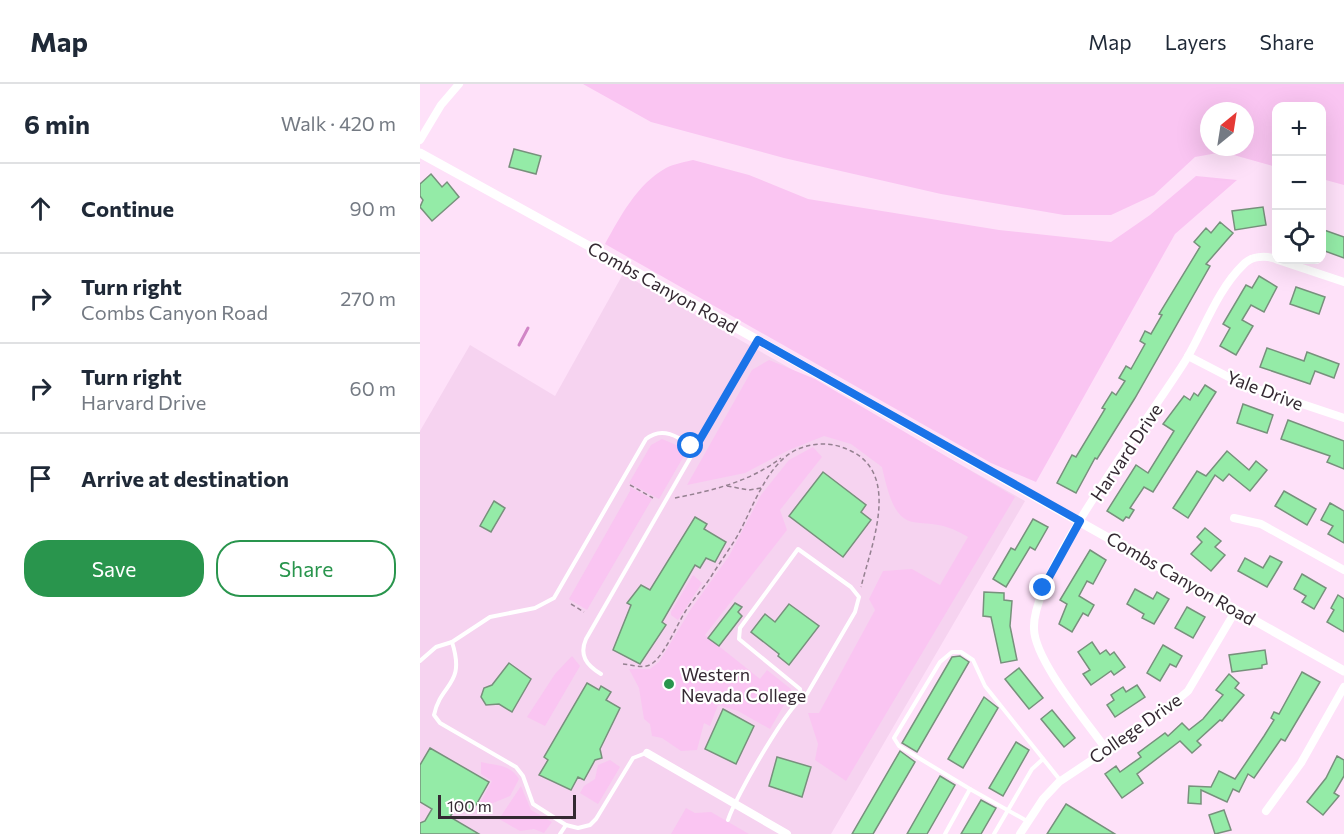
<!DOCTYPE html>
<meta charset="utf-8">
<style>
:root{--surface:#fff;--page:#f6f6f7;--text:#1f2937;--muted:#747a83;--line:#e0e1e3;--accent:#29954d}
body{margin:0;font-family:Commissioner,sans-serif;background:var(--page);color:var(--text)}
.controls{position:absolute;right:18px;top:18px;display:grid;overflow:hidden;border-radius:12px;box-shadow:0 6px 24px #0002}
.controls button{width:54px;height:54px;display:grid;place-items:center;padding:0;border:0;border-bottom:2px solid var(--line);background:var(--surface);color:var(--text);font:30px sans-serif}
.compass{position:absolute;left:780px;top:18px;width:54px;height:54px;border-radius:50%;background:var(--surface);box-shadow:0 6px 24px #0002;rotate:30deg}
.scale{position:absolute;left:18px;bottom:15px;width:138px;box-sizing:border-box;padding-left:6px;border:3px solid #342932;border-top:0;font-size:16px;line-height:21px;white-space:nowrap;color:#342932;-webkit-text-stroke:4px #fff;paint-order:stroke}
.stop{position:absolute;width:18px;height:18px;margin:-14px;border:4px solid #1a73e8;border-radius:50%;background:#fff}
.stop.end{background:#1a73e8;border-color:#fff;box-shadow:0 2px 6px #0008}
.list{margin:0;padding:0;list-style:none}
h2{display:flex;justify-content:space-between;align-items:center;height:78px;margin:0;padding:0 24px;font-size:26px}
h2 small{font-size:20px;font-weight:400;color:var(--muted)}
.list li{display:grid;grid-template-columns:39px 1fr auto;gap:18px;align-items:center;box-sizing:border-box;height:90px;padding:0 24px;border-top:2px solid var(--line)}
.list b{display:block;font-size:22px;white-space:nowrap}
.list p{margin:0;font-size:20px;white-space:nowrap;color:var(--muted)}
.list em{font-size:20px;font-style:normal;color:var(--muted)}
.actions{display:flex;gap:12px;padding:18px 24px}
.actions a{flex:1;padding:14px 0;border:2px solid var(--accent);border-radius:24px;text-align:center;font-size:21px;color:var(--accent)}
.actions .main{background:var(--accent);color:#fff}
.icon{flex:none;width:33px;height:33px;fill:none;stroke:currentColor;stroke-width:2;stroke-linecap:round;stroke-linejoin:round}
.map{position:relative;flex:none;width:924px;height:750px;overflow:hidden}
header{display:flex;align-items:center;gap:36px;box-sizing:border-box;height:84px;padding:0 30px;background:var(--surface);border-bottom:2px solid var(--line)}
header strong{font-size:28px}
nav{display:flex;gap:33px;margin-inline-start:auto;font-size:21px}
main{display:flex}
aside{flex:1;background:var(--surface)}
.map>svg:first-child{display:block}
</style>
<header>
<strong>Map</strong>
<nav><a>Map</a><a>Layers</a><a>Share</a></nav>
</header>
<main>
<aside>
<h2>6 min<small>Walk · 420 m</small></h2>
<ul class="list">
<li><svg class="icon" aria-label="ahead" viewBox="0 0 24 24"><path d="M12 20V5M6 11l6-6 6 6"/></svg><div><b>Continue</b></div><em>90 m</em></li>
<li><svg class="icon" aria-label="right" viewBox="0 0 24 24"><path d="M7 20v-9h11M14 6l5 5-5 5"/></svg><div><b>Turn right</b><p>Combs Canyon Road</p></div><em>270 m</em></li>
<li><svg class="icon" aria-label="right" viewBox="0 0 24 24"><path d="M7 20v-9h11M14 6l5 5-5 5"/></svg><div><b>Turn right</b><p>Harvard Drive</p></div><em>60 m</em></li>
<li><svg class="icon" aria-label="arrive" viewBox="0 0 24 24"><path d="M6 21V4h12l-3 4 3 4H6"/></svg><div><b>Arrive at destination</b></div></li>
</ul>
<div class="actions"><a class="main">Save</a><a>Share</a></div>
</aside>
<div class="map">
<svg width="924" height="750" viewBox="0 0 924 750">
<rect width="100%" height="100%" fill="#fee1f9"/>
<path fill="#f6d3f0" d="M203,190L605,417L411,750H0V347L50,261L135,312Z"/>
<g fill="#fac5f2" fill-rule="evenodd">
<path d="M163,0H924V101L902,95V22H856V83L803,68L775,73L734,111L691,131H644L521,110L364,74L231,38ZM789,27H825V63H789Z"/>
<path d="M273,76L329,91L388,115L579,146L691,158L730,131L776,92L817,96L755,150L616,398L571,379L185,160C200,133 217,100 246,84C254,80 265,78 273,76Z"/>
<path d="M349,276L395,295L595,413L426,697L395,676L398,660L388,629H399L455,526L449,515L463,487L492,485L520,501L548,453C497,421 480,468 462,383L431,360L404,352L369,366L325,389L267,401L332,286Z"/>
<path d="M242,355L261,363L265,370L239,415L209,399L231,361Z"/>
<path d="M393,363L402,373L360,426L367,446L285,551L340,595L347,586L371,605V609L350,645L318,627L298,621L290,642L284,639L277,666L261,667L242,654L232,652L230,640L224,635L219,604L209,585H230L239,578L271,525L309,472L341,411L369,376Z"/>
<path d="M210,403L232,415L167,526L149,515L210,407Z"/>
<path d="M273,491L282,499L258,536L251,531V528Z"/>
<path d="M152,572L160,582L125,642L107,633L135,590Z"/>
<path d="M190,676L200,683L178,720L160,709L164,702L175,695L178,681Z"/>
<path d="M61,678C77,682 90,680 99,695L90,712L56,726L72,697L61,690Z"/>
<path d="M101,702L111,726L132,738L124,749L114,745L100,747L79,735Z"/>
<path d="M266,724L275,729L291,728L329,750H251Z"/>
</g>
<g fill="none" stroke-linecap="round" stroke-linejoin="round">
<path stroke="#d185c6" stroke-width="3" d="M99,261L108,244"/>
</g>
<g fill="#94eba7" stroke="#77917c" stroke-width="1.5">
<path d="M94,65L121,72L116,90L89,83Z"/>
<path d="M11,90L22,103L27,98L39,113L12,137L0,123L3,116L0,112V100Z"/>
<path d="M843,123L846,141L815,146L812,127Z"/>
<path d="M800,138L813,149L786,180L790,182L715,314L677,375L675,374L656,409L637,399L652,371L656,373L685,325L682,324L692,308L696,311L705,297L699,294L706,282L711,285L725,260L720,257L725,247L731,250L742,231L739,230L780,163L774,158L786,144L791,149Z"/>
<path d="M904,146L924,153V174L902,166Z"/>
<path d="M839,192L857,203L844,228L831,221L822,236L833,242L816,271L800,262L810,244L803,240L826,201L832,204Z"/>
<path d="M876,203L905,213L899,230L870,220Z"/>
<path d="M847,264L884,277L887,268L919,280L914,294L895,287L890,300L840,283Z"/>
<path d="M785,301L796,308L733,408L724,403L710,424L714,426L709,434L706,433L703,437L687,427L716,381L728,389L754,347L743,340L764,312L770,316L774,309L778,312Z"/>
<path d="M823,320L853,331L847,349L817,339Z"/>
<path d="M868,336L924,357V385L907,378L910,372L861,355Z"/>
<path d="M807,367L829,386L836,377L847,386L830,407L809,390L803,397L795,391L768,434L753,424L777,387L786,392Z"/>
<path d="M403,388L446,421L441,428L451,436L423,473L369,432Z"/>
<path d="M864,407L896,425L887,441L855,422Z"/>
<path d="M74,417L85,424L71,448L60,442Z"/>
<path d="M910,419L924,427V459L908,450L913,442L901,436Z"/>
<path d="M275,433L287,440L284,445L306,458L295,478L286,474L280,484L275,481L242,538L246,541L220,580L193,566L211,521L207,519L221,501L230,506Z"/>
<path d="M613,435L628,443L615,466L610,463L586,503L573,495L591,464L595,466Z"/>
<path d="M785,444L801,457L795,463L805,471L791,487L771,470L782,458L777,453Z"/>
<path d="M670,466L686,476L673,500L667,497L659,512L674,521L668,532L663,529L652,548L639,540L647,520L640,516Z"/>
<path d="M850,472L862,478L847,503L818,487L825,474L843,484Z"/>
<path d="M882,490L906,504L894,525L882,518L886,512L874,505Z"/>
<path d="M715,505L733,515L737,508L749,515L734,540L722,534L724,530L707,520Z"/>
<path d="M564,508L584,509V516L592,517L590,542L597,576L581,579L571,533L563,532Z"/>
<path d="M918,511L924,515V548L907,538L914,526L911,524Z"/>
<path d="M315,519L322,523L318,528L322,532L299,562L288,554Z"/>
<path d="M369,520L399,542L369,581L358,572L359,570L331,548L345,530L355,538Z"/>
<path d="M767,523L785,533L773,554L755,544Z"/>
<path d="M672,558L680,570L686,566L690,571L694,568L705,583L694,591L691,587L671,601L663,590L670,586L658,568Z"/>
<path d="M743,561L762,572L756,583L750,580L740,597L727,589Z"/>
<path d="M845,566L847,580L842,581V584L812,588L809,571Z"/>
<path d="M540,572L549,578L497,668L482,659L532,573Z"/>
<path d="M89,579L111,595L92,628L79,620L66,621L61,613L64,604L72,601Z"/>
<path d="M599,584L623,614L609,625L585,595Z"/>
<path d="M882,588L900,598L865,657L861,655L834,694L828,690L819,708L813,705L807,718L781,706V720L768,719L769,702L791,703L799,687L815,695L844,652L854,636L851,634L854,628L859,630Z"/>
<path d="M809,590L819,599L815,604L824,611L802,637L800,636L777,657L781,661L772,669L760,657L717,690L723,699L702,714L685,690L696,682L700,688L721,673L718,669L745,649L748,652L762,639L769,646L783,635L803,611L796,606Z"/>
<path d="M167,599L179,606L181,602L191,608L186,616L200,624L180,665L182,674L175,676L164,696L158,693L151,706L119,691L128,676L124,673Z"/>
<path d="M717,601L725,613L695,633L687,621L694,616L691,611L703,603L706,608Z"/>
<path d="M564,613L578,624L543,684L528,675Z"/>
<path d="M303,625L334,642L316,680L285,665Z"/>
<path d="M632,626L655,654L644,663L621,635Z"/>
<path d="M596,658L609,666L583,712L569,704Z"/>
<path d="M10,664L69,698L52,728L38,720L30,733L59,750H0V739L5,737L12,725L0,718V681Z"/>
<path d="M480,667L495,678L453,750H432Z"/>
<path d="M917,672L924,676V692L914,709L919,712L903,731L887,718L906,694Z"/>
<path d="M357,673L391,683L382,713L349,702Z"/>
<path d="M520,692L535,701L507,750H487Z"/>
<path d="M561,716L576,724L561,750H541Z"/>
<path d="M646,720L695,750H627Z"/>
<path d="M804,726L811,746L795,750L789,731Z"/>
</g>
<g fill="none" stroke-linecap="round" stroke-linejoin="round">
<g stroke="#958191" stroke-width="1.5" stroke-dasharray="4.5 3" stroke-linecap="butt">
<path d="M210,401L233,414"/>
<path d="M307,402L329,406L341,404"/>
<path d="M255,414C294,406 329,398 361,374"/>
<path d="M151,520L164,528"/>
<path d="M203,580C213,581 226,586 234,578C245,569 257,541 265,528C273,515 284,504 292,491C301,477 311,463 319,449C334,421 348,378 378,365C396,358 413,358 431,367C481,391 451,462 441,503"/>
</g>
<g stroke="#fff" stroke-width="4">
<path d="M0,577L16,563L32,558"/>
<path d="M181,590C166,581 159,571 166,555L338,256"/>
<path d="M226,669L213,674L176,735L170,741L158,744L146,741L113,720L103,692L96,683L20,639L14,631C21,598 46,602 32,558L70,533L115,524L134,514L226,355C243,341 260,354 275,364"/>
<path d="M550,705L607,737"/>
<path d="M308,736C315,714 368,620 387,610L435,528L439,513L431,503L378,465L320,544L319,555L380,605L381,613"/>
<path d="M140,750L146,741"/>
<path d="M525,750L550,705L479,662L474,654L520,578L532,568H541L553,576L565,602L640,696"/>
<path d="M574,750L612,685L623,675"/>
</g>
<g stroke="#fff" stroke-width="8">
<path d="M0,56L21,21L39,0"/>
<path d="M858,176L924,198"/>
<path d="M768,272L822,300L924,334"/>
<path d="M814,434L841,440L924,486"/>
<path d="M686,665C667,638 615,577 614,545C611,488 733,330 767,274C784,245 798,205 823,181C831,172 845,171 856,175"/>
<path d="M227,669L367,750"/>
<path d="M846,727L881,679L924,603"/>
<path d="M600,750L623,715L639,698L738,632L768,607L816,526"/>
</g>
<path stroke="#fff" stroke-width="9" d="M0,69L256,210L924,587"/>
</g>
<g fill="none" stroke-linecap="round" stroke-linejoin="round">
<path stroke="#1a73e8" stroke-width="8" d="M271,362L275,364L338,256L660,437L623,504"/>
</g>
<circle fill="#29954d" stroke="#fff" stroke-width="2" cx="249" cy="600" r="6"/>
<g text-anchor="middle" dominant-baseline="central" stroke-width="4.5" stroke-linejoin="round" paint-order="stroke">
<g font-size="18" fill="#342932" stroke="#fff">
<text transform="translate(243 203) rotate(29)">Combs Canyon Road</text>
<text transform="translate(845 306) rotate(21)">Yale Drive</text>
<text transform="translate(706 368) rotate(-56)">Harvard Drive</text>
<text transform="translate(761 494) rotate(30)">Combs Canyon Road</text>
<text transform="translate(715 644) rotate(-35)">College Drive</text>
</g>
<g font-size="18" fill="#342932" stroke="#fff" text-anchor="start">
<text x="261" y="590">Western<tspan x="261" dy="21">Nevada College</tspan></text>
</g>
</g>
</svg>
<div class="controls">
<button>+</button>
<button>−</button>
<button><svg class="icon" aria-label="locate" viewBox="0 0 24 24"><circle cx="12" cy="12" r="6"/><path d="M12 2v4M12 18v4M2 12h4M18 12h4"/></svg></button>
</div>
<svg class="compass" viewBox="-18 -18 36 36"><path d="M0-13l5 13h-10z" fill="#e53935"/><path d="M0 13l5-13h-10z" fill="#747a83"/></svg>
<div class="scale">100 m</div>
<div class="stop" style="left:271px;top:362px"></div>
<div class="stop end" style="left:623px;top:504px"></div>
</div>
</main>
